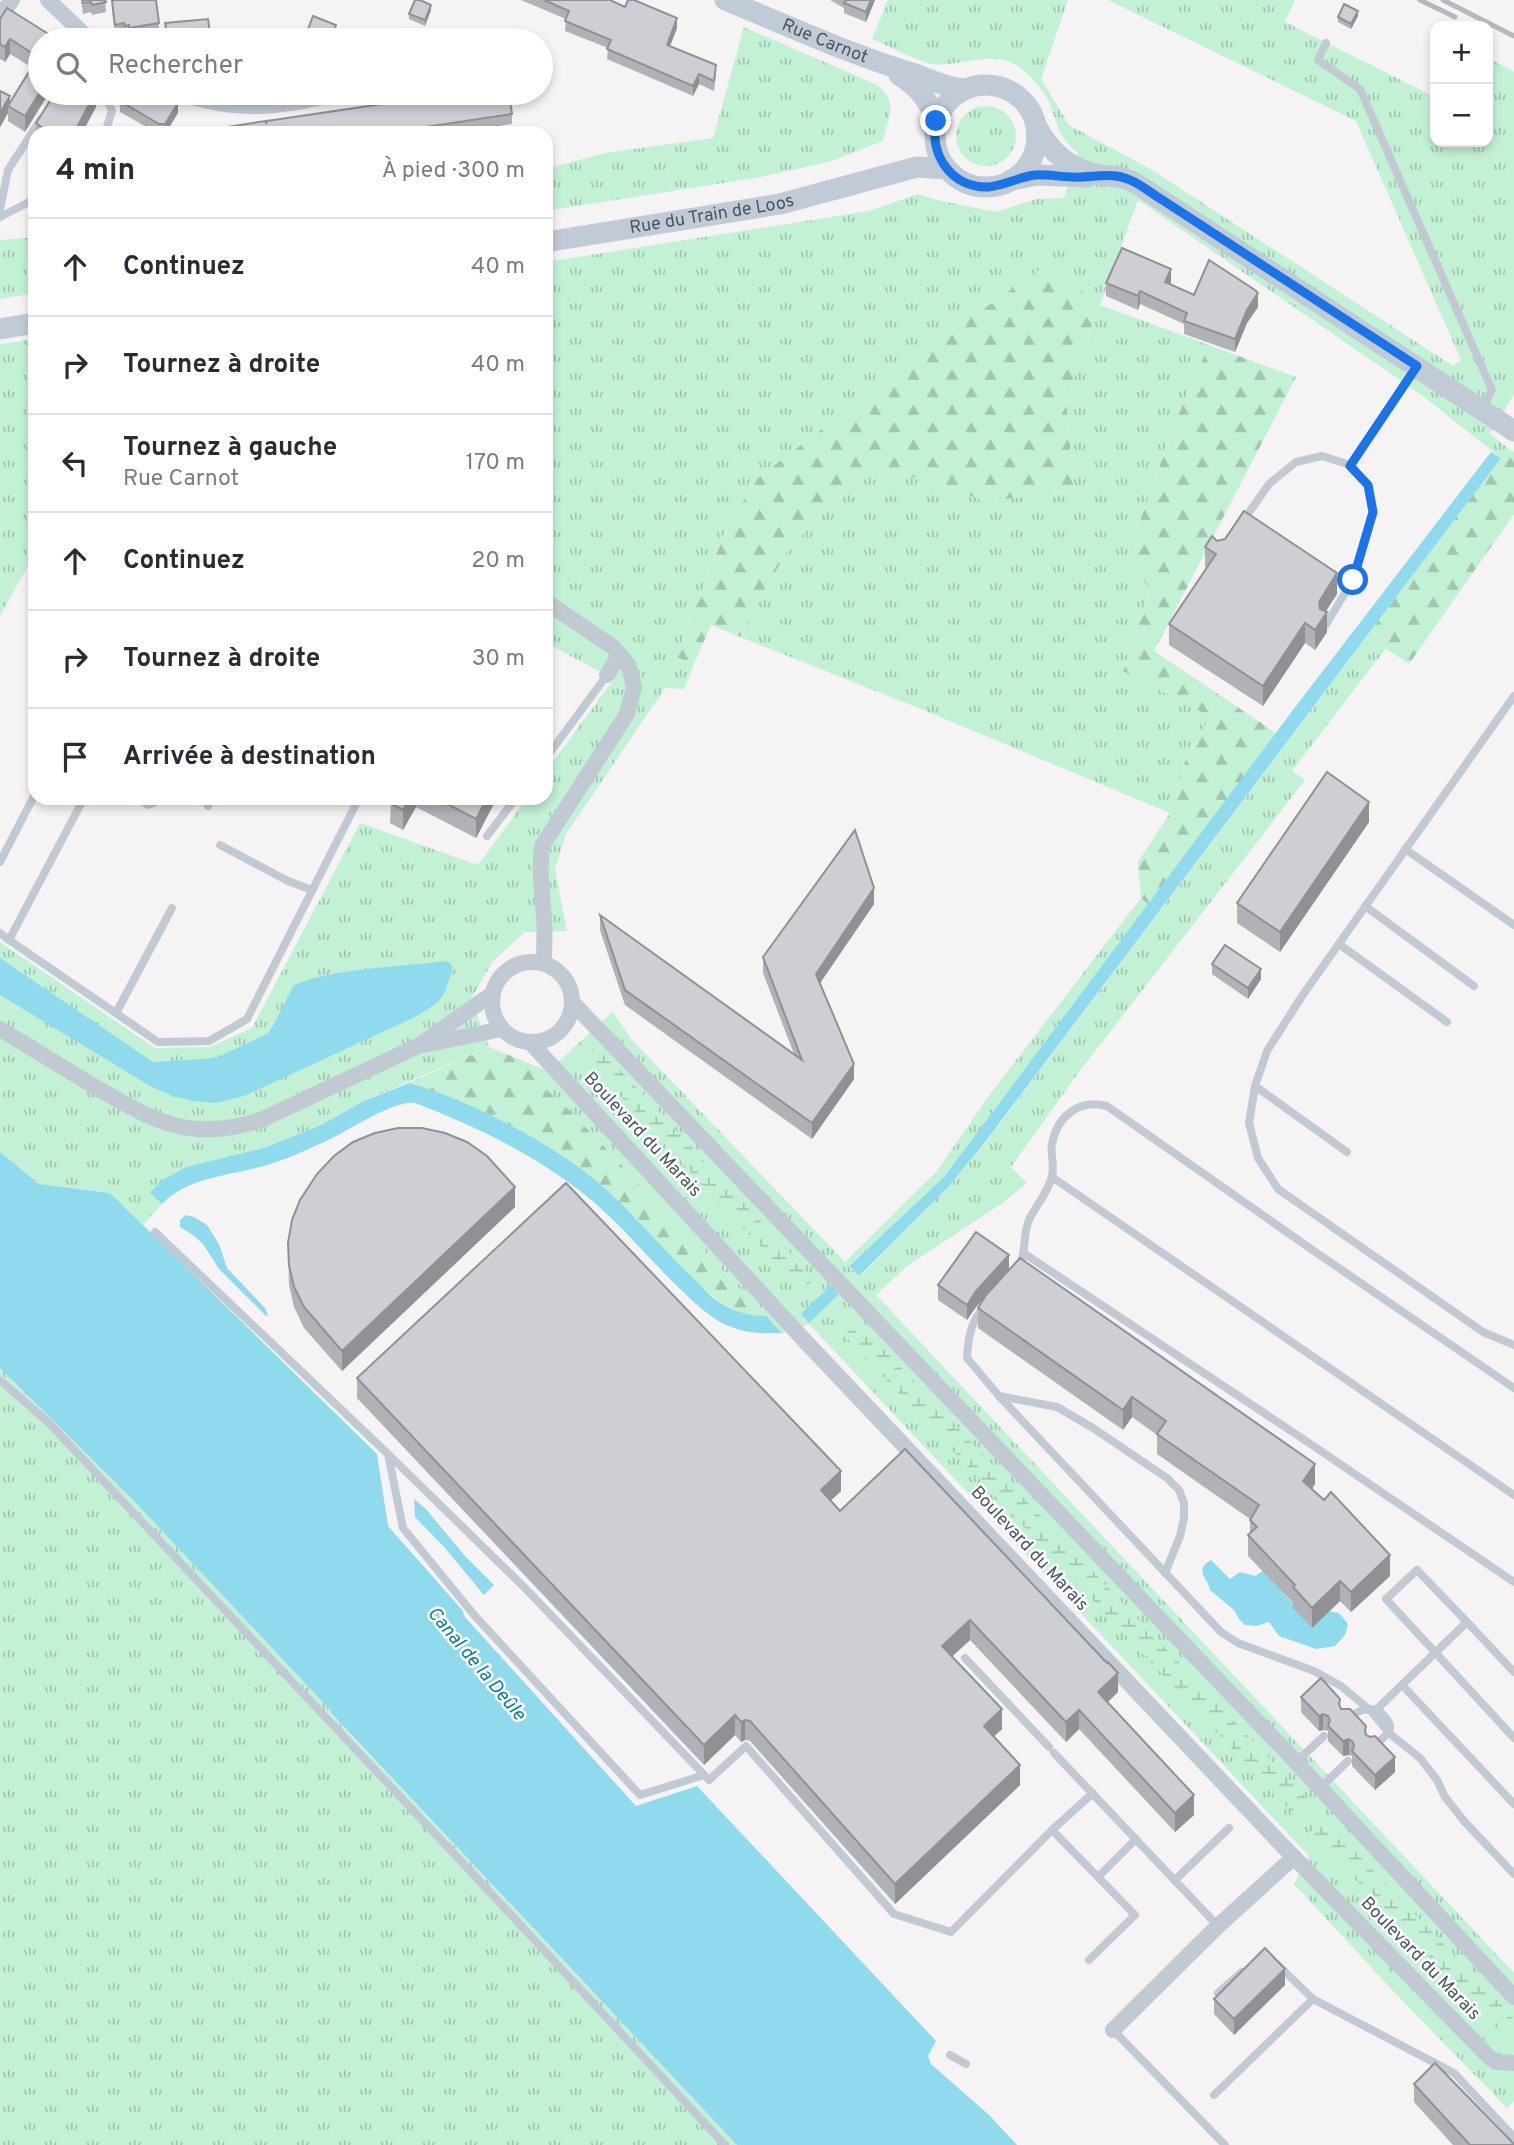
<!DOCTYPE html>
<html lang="fr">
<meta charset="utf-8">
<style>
:root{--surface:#fff;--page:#f2f2f3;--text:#2b2b33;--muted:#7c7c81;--line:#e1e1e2}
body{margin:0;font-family:Overpass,sans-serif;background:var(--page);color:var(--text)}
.controls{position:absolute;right:21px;top:21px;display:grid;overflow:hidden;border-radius:14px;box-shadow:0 4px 10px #0003}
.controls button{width:63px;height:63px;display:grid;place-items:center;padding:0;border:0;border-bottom:2px solid var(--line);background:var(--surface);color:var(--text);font:35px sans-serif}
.stop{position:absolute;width:21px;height:21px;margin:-16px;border:5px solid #1a73e8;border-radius:50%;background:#fff}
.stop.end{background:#1a73e8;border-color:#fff;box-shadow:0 2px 7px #0008}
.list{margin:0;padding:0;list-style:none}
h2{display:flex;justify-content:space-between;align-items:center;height:91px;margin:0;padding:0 28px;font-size:30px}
h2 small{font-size:23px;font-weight:400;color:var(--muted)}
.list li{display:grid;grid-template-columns:46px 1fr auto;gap:21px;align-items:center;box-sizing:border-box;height:98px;padding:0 28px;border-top:2px solid var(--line)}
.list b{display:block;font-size:26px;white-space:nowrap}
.list p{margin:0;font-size:23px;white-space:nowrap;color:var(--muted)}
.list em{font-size:23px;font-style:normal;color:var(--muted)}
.icon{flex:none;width:38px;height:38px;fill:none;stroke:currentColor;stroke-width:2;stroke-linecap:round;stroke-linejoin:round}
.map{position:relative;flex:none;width:1514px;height:2145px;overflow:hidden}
.search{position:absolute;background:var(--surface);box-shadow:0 4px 10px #0003;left:28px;top:28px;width:525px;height:77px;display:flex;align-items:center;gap:18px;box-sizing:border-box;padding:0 24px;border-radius:38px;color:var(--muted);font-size:26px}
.panel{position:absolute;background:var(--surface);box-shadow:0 4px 10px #0003;left:28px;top:126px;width:525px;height:679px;border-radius:21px}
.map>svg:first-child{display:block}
</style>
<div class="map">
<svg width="1514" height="2145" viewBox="0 0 1514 2145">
<defs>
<pattern id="grass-tufts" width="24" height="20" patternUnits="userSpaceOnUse" patternTransform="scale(1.75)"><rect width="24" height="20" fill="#c3f1d5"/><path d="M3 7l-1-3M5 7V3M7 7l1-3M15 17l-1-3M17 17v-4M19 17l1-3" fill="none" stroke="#a0c6b0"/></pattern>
<pattern id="forest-firs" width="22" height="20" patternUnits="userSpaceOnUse" patternTransform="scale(1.75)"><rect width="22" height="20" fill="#c3f1d5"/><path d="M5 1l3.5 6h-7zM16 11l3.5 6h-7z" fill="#a0c6b0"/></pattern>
<pattern id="wetland-marsh" width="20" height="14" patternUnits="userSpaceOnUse" patternTransform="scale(1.75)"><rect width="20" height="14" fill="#c3f1d5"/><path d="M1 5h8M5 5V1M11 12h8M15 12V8" fill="none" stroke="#a0c6b0"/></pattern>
</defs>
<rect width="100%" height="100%" fill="#f5f3f3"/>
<g fill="url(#grass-tufts)">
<path d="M888,0H1068L1041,79L1069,125L1152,170L1453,366L1461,360L1356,121L1108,0H1295L1285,22L1435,97V142H1488V58L1514,72V394L1490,434L1508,448L1501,458L1419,393L1138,200L1100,305L1209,345L1176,420L1127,557L1150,589L1123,671L1211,716L1185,762L1170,813L921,709L740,637L788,549L856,481L886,471L950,486L985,502L1074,490L1066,400L1100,305L1045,266L953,330L759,478L728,524L676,657L694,664L684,689L665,688L566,834L555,869L567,931L525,932L493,961L471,999L489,1047L364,1101L319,1126L264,1148L228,1158L150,1193L162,1204L143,1225L110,1193L39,1184L0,1152V942L155,1048L210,1047L252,1028L360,823L478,865L527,798H546V771L614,679L546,643V262L869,211L918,194L937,200L996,212L1036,199L1064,198L1078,153C1055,135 1059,122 1047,98C1040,86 1029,74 1018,66C993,49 957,68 932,64C916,60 888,46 872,39Z"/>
<path d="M744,27L875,84C900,100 888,117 883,141L832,161L761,177L546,211V169L605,153L713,138Z"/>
<circle cx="986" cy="136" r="30"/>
<path d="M35,237V293L0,299V240Z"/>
<path d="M35,339V553L0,616V344Z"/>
<path d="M1367,636L1386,648L1292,771L1305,780L1076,1076L1011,1167L1027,1183L1001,1204L907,1266L876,1295L1514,1973V2101L1507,2108L1396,1994L1294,1884L1309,1856L809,1324L782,1333L569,1110L542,1086L548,1071L613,1012L632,1040L845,1262L936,1172L991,1093L1141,898L1149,905L944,1177L848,1266L859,1277L949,1186L986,1142Z"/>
<path d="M0,1368L136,1503L331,1711L330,1713L737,2145H0Z"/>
</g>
<g fill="url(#forest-firs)">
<path d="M1045,266L1056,270L1100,305L1066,400L1074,490L984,502L950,486L886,471L856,481L788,549L740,637L711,625L694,664L676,657L728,524L759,477L953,330Z"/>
<path d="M1209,345L1296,377L1154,651L1276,733L1149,905L1141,898L1138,862L1170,813L1185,762L1211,717L1123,671L1150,589L1127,557L1176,420Z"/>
<path d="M1508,448L1514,452V514L1409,664L1367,636Z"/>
<path d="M489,1047L548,1071L542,1086L569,1110L766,1316L742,1314L720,1303L534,1139L471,1107L409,1083Z"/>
</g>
<g fill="url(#wetland-marsh)">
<path d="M597,1045L814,1279L802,1291L584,1057Z"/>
<path d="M858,1322L1312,1804L1297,1818L844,1335Z"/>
<path d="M1324,1819L1513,2017L1499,2030L1310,1832Z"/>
</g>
<g fill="#90daee">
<path d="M1491,452L1501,458L986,1141L949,1186L859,1276L849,1266L944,1177L1296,706Z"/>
<path d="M0,958L153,1062L216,1058L269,1033L294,985C331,969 396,967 437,962C444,961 450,960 453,968L445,992L439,1001L431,1007L415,1017L244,1096L216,1103L194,1101L173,1096L150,1086L0,995Z"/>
<path d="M409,1083C465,1098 549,1142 594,1179C630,1209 659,1246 693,1278C702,1286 710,1297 720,1303C734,1312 750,1316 766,1316L782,1333C766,1333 749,1334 734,1328C711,1320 696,1304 679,1288C647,1257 618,1221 584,1194C534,1154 475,1126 415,1103C394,1099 343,1134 322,1143C304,1151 285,1160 267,1165C231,1176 189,1176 162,1204L150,1193L161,1181L186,1167L264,1148L319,1126L364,1101Z"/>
<path d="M0,1152L39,1184L110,1193L143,1225L377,1454L388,1526L463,1611L464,1616L636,1806L697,1786L936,2041L928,2056L931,2064L988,2114L1017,2145H737L330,1712L331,1711L136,1503L0,1368Z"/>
<path d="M186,1215L194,1217L207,1225L219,1244L227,1268L265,1308L268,1315L266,1316L219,1269L203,1244L193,1235L180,1227V1220Z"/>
<path d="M831,1285L839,1294L809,1323L801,1314Z"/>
<path d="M414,1499L426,1509L464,1555L494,1585L484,1595L445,1548L415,1517Z"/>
<path d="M1211,1560L1230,1579L1240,1572L1255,1576L1263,1571L1295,1606L1312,1627L1329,1611L1339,1613L1348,1624L1345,1635L1335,1646L1316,1649L1279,1636L1269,1622L1256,1626L1245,1625L1239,1619L1234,1610L1210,1590C1208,1577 1193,1571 1211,1560Z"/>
</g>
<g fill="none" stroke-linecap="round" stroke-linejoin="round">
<g stroke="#c1cad2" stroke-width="8">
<path d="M1326,43L1318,60L1360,89L1492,390L1482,409"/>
<path d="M104,93L112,111L105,133"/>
<path d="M0,209L8,170L41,119"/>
<path d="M0,217L35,199"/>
<path d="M1350,465L1415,369"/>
<path d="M1243,521L1269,484L1296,462L1322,456L1350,465L1368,485L1373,512L1353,580L1325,626"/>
<path d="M546,758L607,675"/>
<path d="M138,798L148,805L156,802L160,798"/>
<path d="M278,799L279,798"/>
<path d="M208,806L212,798"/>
<path d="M487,836L516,798"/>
<path d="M220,845L288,881L312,890"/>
<path d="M1405,849L1514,925"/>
<path d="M0,862L35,794"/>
<path d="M1365,906L1474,986"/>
<path d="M0,933L9,940L84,798"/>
<path d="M9,940L158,1042L209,1041L247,1019L359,798"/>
<path d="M1339,944L1447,1022"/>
<path d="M116,1013L172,908"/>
<path d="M1255,1086L1249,1123L1258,1158L1278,1189L1483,1332L1514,1345"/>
<path d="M1347,1152L1255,1086L1267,1051L1302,996L1514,696"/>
<path d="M1052,1177L1514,1495"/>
<path d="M155,1232L388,1454L403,1528L475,1616L640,1795L704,1775"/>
<path d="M1025,1254L1312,1445L1514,1582"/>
<path d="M1019,1267C1027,1252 1022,1236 1029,1220C1036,1205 1048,1193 1052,1176C1055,1165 1050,1155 1052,1144C1057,1116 1079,1099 1107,1106L1311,1249L1514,1388"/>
<path d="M985,1306C971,1321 968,1337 967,1358L999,1396L1221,1632L1238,1643L1314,1671L1341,1686L1370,1710L1389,1733L1420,1758L1437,1780L1445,1797L1464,1821L1514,1874"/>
<path d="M0,1380L49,1423L472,1873L725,2145"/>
<path d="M999,1396L1057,1407L1093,1428L1167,1478L1179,1490L1184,1503V1518L1180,1536L1165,1573"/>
<path d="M388,1454L525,1588L709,1780L746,1746L894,1914L951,1932L1052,1830L1093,1793"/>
<path d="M1467,1622L1417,1570L1386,1599L1514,1738"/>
<path d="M965,1658L1049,1747"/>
<path d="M1402,1685L1514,1804"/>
<path d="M1347,1717L1362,1710L1377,1709L1467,1622L1514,1672"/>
<path d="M1373,1745C1394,1732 1396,1725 1377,1709"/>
<path d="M1054,1753L1218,1926"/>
<path d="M1296,1762L1324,1736"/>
<path d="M1320,1788L1348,1761"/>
<path d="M1052,1830L1135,1915L1089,1960"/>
<path d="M1098,1877L1136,1839"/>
<path d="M1175,1880L1229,1828"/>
<path d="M1277,1964L1313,1999L1454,2073L1514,2137"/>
<path d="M1218,1993L1242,1972"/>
<path d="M1113,2030L1225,2145"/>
<path d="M950,2055L966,2064"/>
<path d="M1214,2095L1313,1999"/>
</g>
<g stroke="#c1cad2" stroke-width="16">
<path d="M48,0L90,40"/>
<path d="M0,16L12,0"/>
<path d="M178,93C238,113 279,108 339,93"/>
<path d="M607,675L619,655"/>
<circle cx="532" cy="1002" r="40"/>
<path d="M544,963C544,948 545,933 544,918C542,893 539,871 542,846L627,714L634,687L629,666L613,647L546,602"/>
<path d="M572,1002L1296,1762L1514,1997"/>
<path d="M0,1029C31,1048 61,1066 92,1085C154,1121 190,1144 263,1119L418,1046L492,994"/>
<path d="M530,1042L805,1341L1283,1846L1489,2057L1496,2062L1514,2063"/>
<path d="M424,1045L502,1029"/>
<path d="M1113,2030L1218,1926L1294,1857"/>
</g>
<g stroke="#c1cbd6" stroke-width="21">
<path id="s1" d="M725,0C787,25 848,54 912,73C929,79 945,87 963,89"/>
<path d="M899,75C917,86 930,101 936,121"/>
<circle cx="986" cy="136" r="51"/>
<path d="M1036,125C1049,151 1070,170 1100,175C1114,177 1124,176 1137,184L1514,431"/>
<path d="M1011,180L1037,175L1087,177"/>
<path id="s2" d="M546,242L780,204L917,167L947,169"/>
<path d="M0,329L35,323"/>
</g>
<g stroke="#b5b8bd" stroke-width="5">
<path d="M1420,0L1455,17"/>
<path d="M1443,0L1514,36"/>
</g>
</g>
<g fill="#b0b2b7">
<path d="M81,0H105L106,12L92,15L91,12L83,14Z"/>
<path d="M521,0H610L677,28L670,46L716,75L714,91L699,84L693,96L607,59L608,48L565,31L566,19Z"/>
<path d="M830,0H875L866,22L844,13V8Z"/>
<path d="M112,1L159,23V33L129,38V35L125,36L124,34L115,35L112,11Z"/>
<path d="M431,10L425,26L409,19V14Z"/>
<path d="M1358,16L1351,29L1338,22V17Z"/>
<path d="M0,19L58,40L25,132L8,121V113L0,127V91L10,103L13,99V96L31,67L10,54L5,62L0,59Z"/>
<path d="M120,101L178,113L166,133H157L120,112Z"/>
<path d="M96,107L82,133H36V123Z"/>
<path d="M512,114V124L454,133H208V130L266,124Z"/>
<path d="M1171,282L1170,284L1194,295L1258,307L1247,323L1235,352L1184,334V324L1140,304L1138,310L1106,296V283Z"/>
<path d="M1217,541L1337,594L1326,611L1327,632L1315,650L1305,643L1263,706L1169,645V624L1206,568L1205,567V547Z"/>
<path d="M384,798H497L476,838L416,807L403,830L390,823L391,802Z"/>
<path d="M1369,822L1280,952L1237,923V903Z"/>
<path d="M874,904L820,983L854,1079L812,1139L625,1005L600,930V915L794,1054L763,973V957Z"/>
<path d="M1212,964L1261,979L1248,999L1212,974Z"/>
<path d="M515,1207L342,1371L304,1328L294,1307L289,1285L288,1243Z"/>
<path d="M1009,1269L1315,1484L1312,1489L1390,1576L1351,1612L1340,1601L1312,1628L1293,1608V1603L1248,1556V1535L1250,1534V1519L1157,1454V1435L1132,1417L1123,1430L978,1328V1308L984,1297L976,1307L967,1320L938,1300V1285Z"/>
<path d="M357,1378L841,1491L830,1501L840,1511L1118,1692L1108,1702L1194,1815L1175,1832L1079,1729L1066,1742L970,1640L952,1656L1002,1729L993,1737L1020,1785L895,1904L750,1741L745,1740L741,1742L735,1735L704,1765L357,1398Z"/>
<path d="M1301,1697L1340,1708L1366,1735L1395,1772L1375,1790L1352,1766V1756L1349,1755L1343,1756L1328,1741V1731L1323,1730L1319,1731L1301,1712Z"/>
<path d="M1285,1985L1234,2035L1214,2014V1999Z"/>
<path d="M1414,2084L1514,2145H1453L1414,2102Z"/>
</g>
<g fill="#909195">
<path d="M871,0H875L866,22V12Z"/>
<path d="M431,5V10L425,26V20Z"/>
<path d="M1358,11V16L1351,29V24Z"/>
<path d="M677,18V28L667,54V45Z"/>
<path d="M336,25V35L334,40H330Z"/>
<path d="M10,39V54L5,62V47Z"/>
<path d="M699,74V84L693,96V86Z"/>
<path d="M40,93H49L25,132V116Z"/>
<path d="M96,93V107L82,133H74Z"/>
<path d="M10,96V107L8,106V113L0,127V113Z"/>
<path d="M178,103V113L165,133V124Z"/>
<path d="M1171,269V282L1165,295V282Z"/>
<path d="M1140,291V304L1138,310V296Z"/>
<path d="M1258,293V307L1247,323L1235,352V339L1247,310Z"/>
<path d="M1337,573V594L1319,622V602Z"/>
<path d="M1327,612V632L1315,650V630Z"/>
<path d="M1305,623V643L1263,706V686Z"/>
<path d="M410,798H416V807L403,830V810Z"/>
<path d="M487,798H497L476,838V819Z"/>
<path d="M1369,802V822L1280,952V932Z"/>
<path d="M874,888V904L816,989V974Z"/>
<path d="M1261,969V979L1248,999V988Z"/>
<path d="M854,1064V1079L812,1139V1123Z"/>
<path d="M515,1187V1207L342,1371V1351Z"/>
<path d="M1009,1255V1270L976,1307L967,1320V1305L976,1291Z"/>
<path d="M1132,1397V1417L1123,1430V1410Z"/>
<path d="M1315,1464V1484L1303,1501V1481Z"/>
<path d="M841,1471V1491L821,1510V1490Z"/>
<path d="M1390,1555V1576L1351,1612V1592Z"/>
<path d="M1340,1581V1601L1312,1628V1608Z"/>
<path d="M970,1620V1640L942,1666V1646Z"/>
<path d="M1118,1673V1692L1098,1711V1692Z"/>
<path d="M1002,1709V1729L984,1746V1726Z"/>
<path d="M1079,1710V1729L1066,1742V1722Z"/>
<path d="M1323,1714V1730L1319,1731V1716Z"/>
<path d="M735,1715V1735L704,1765V1745Z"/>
<path d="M745,1720V1740L741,1742V1722Z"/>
<path d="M1349,1739V1755L1343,1756V1741Z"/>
<path d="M1395,1757V1772L1375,1790V1775Z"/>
<path d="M1020,1765V1785L895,1904V1884Z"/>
<path d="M1194,1795V1815L1175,1832V1813Z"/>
<path d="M1285,1969V1985L1234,2035V2019Z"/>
</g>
<g fill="#cdcfd5" stroke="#909195" stroke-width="2">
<path d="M82,0H105L106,2L92,5L91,2L83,3Z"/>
<path d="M115,0H156L159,23L129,28V25L125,26L124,23L115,25L112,1Z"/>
<path d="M415,0H420L431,5L425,20L409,14Z"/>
<path d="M544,0H610L625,7L628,0H634L677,18L667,45L716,65L714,81L699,74L693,86L607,49L611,40L565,21L569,11Z"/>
<path d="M846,0H871L866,12L844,3Z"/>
<path d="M1344,4L1358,11L1351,24L1338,17Z"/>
<path d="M7,8L58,40H40V92L25,116L8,106L38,57L10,39L5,47L0,44V19Z"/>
<path d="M313,16L336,25L330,40H304Z"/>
<path d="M208,19L210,32L220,30L222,40H168L165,23Z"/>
<path d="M253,38L254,40H235Z"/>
<path d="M0,91L10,96L0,113Z"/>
<path d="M55,93H95L74,133H42L44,129L36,123Z"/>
<path d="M125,93H161L178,103L165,124H159L120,101Z"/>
<path d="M457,93H509L512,114L386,133H208H209L208,130L266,121V124L267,121Z"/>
<path d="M1122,248L1171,269L1165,282L1194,295L1209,260L1255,290L1258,293L1247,310L1235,339L1184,321L1187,313L1140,291L1138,296L1106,283Z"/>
<path d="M1244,511L1337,573L1319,602L1320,609L1327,612L1315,630L1305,623L1263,686L1169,624L1216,554L1205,547L1212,536L1217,541L1225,539Z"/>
<path d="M1327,772L1369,802L1280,932L1237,903Z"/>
<path d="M393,798H410L403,810L390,803Z"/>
<path d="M436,798H487L476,819Z"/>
<path d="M855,830L874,888L816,974L854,1064L812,1123L625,990L600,915L802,1060L763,957Z"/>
<path d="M1225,945L1261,969L1248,988L1212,964Z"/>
<path d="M398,1128H422L445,1133L467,1142L487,1156L515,1187L342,1351L304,1307L294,1287L289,1265L288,1243L292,1220L300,1200L317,1174L334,1156L353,1142L375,1133Z"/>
<path d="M566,1183L841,1471L821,1490L840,1511L905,1449L1107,1663L1108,1662L1118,1673L1098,1692L1194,1795L1175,1813L1079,1710L1066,1722L970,1620L942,1646L1002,1709L984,1726L1020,1765L895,1884L750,1721L745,1720L741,1722L735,1715L704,1745L357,1378Z"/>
<path d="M976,1232L1009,1255L976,1291L967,1305L938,1285Z"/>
<path d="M1020,1258L1315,1464L1303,1481L1324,1500L1331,1492L1390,1555L1351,1592L1340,1581L1312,1608L1293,1587L1295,1585L1248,1535L1257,1527L1250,1520L1259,1505L1157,1434L1166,1421L1132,1397L1123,1410L978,1308L986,1295Z"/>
<path d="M1321,1678L1340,1699L1339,1704L1341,1709H1350L1366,1726L1365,1730L1366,1735L1370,1737L1375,1736L1395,1757L1375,1775L1352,1751L1354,1747L1353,1742L1349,1739L1343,1741L1328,1726L1330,1720L1328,1716L1323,1714L1319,1716L1301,1697Z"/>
<path d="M1265,1948L1285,1969L1234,2019L1214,1999Z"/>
<path d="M1435,2063L1514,2144V2145H1470L1414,2084Z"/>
</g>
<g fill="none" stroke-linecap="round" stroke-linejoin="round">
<path stroke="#1a73e8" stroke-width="9" d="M936,121C929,154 951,188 988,187C1004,186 1018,177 1035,175C1048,174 1060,177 1073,177C1088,178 1101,174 1116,176C1134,178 1149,192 1164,201L1417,366L1350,466L1368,485L1373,512L1353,580"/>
</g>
<g text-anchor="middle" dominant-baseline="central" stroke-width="5" stroke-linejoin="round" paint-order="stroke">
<g font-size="18" fill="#4a5661" stroke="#fff">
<text stroke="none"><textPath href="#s1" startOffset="108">Rue Carnot</textPath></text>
<text stroke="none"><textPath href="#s2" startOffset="168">Rue du Train de Loos</textPath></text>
<text transform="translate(642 1135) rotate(47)">Boulevard du Marais</text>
<text transform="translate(1029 1549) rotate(47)">Boulevard du Marais</text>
<text transform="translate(1420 1959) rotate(46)">Boulevard du Marais</text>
</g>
<g font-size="19" font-style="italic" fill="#0c7c9b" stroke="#fff">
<text transform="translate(476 1664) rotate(50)">Canal de la Deûle</text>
</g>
</g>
</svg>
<div class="controls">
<button>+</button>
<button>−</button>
</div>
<div class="stop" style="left:1353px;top:580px"></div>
<div class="stop end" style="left:936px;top:121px"></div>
<div class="search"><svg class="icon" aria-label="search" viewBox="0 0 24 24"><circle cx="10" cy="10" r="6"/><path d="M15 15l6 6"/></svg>Rechercher</div>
<section class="panel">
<h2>4 min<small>À pied · 300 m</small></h2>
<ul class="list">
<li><svg class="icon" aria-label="ahead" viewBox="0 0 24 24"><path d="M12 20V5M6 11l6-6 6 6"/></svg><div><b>Continuez</b></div><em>40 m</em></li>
<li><svg class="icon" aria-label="right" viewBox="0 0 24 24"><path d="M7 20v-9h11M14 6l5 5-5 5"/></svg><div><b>Tournez à droite</b></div><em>40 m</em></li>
<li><svg class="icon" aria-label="left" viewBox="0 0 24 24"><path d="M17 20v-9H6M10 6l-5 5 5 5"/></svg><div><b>Tournez à gauche</b><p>Rue Carnot</p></div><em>170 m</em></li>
<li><svg class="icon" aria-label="ahead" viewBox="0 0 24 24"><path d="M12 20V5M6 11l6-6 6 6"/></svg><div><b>Continuez</b></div><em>20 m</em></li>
<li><svg class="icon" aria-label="right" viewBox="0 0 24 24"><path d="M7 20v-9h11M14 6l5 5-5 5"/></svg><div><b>Tournez à droite</b></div><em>30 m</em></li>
<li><svg class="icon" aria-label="arrive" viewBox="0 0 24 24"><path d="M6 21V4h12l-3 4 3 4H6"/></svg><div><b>Arrivée à destination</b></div></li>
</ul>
</section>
</div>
